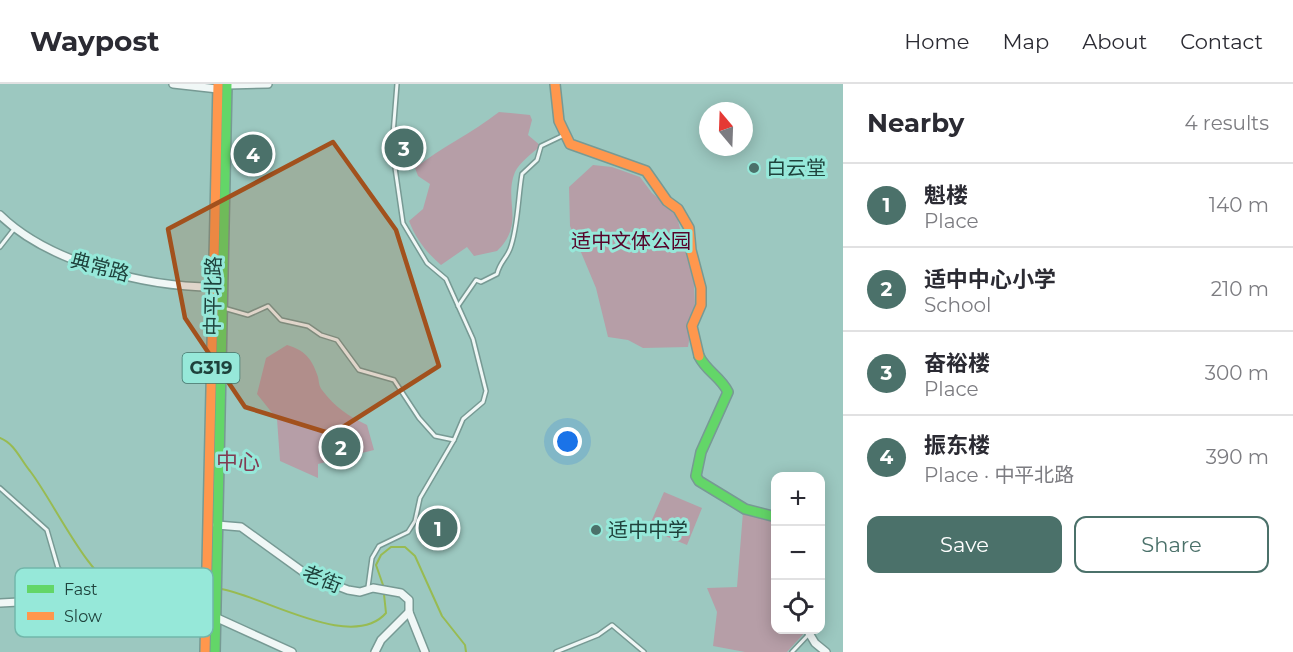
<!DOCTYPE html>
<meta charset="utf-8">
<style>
:root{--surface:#fff;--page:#f2f2f3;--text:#2b2b33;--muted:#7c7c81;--line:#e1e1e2;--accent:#4b716a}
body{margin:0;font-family:Montserrat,"Noto Sans SC",sans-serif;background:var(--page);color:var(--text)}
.controls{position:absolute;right:18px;bottom:18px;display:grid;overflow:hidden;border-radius:12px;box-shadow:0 3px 15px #0003}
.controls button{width:54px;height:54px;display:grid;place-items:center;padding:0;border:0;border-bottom:2px solid var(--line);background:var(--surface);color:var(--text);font:30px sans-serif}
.compass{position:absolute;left:699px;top:18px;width:54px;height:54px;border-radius:50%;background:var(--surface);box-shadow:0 3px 15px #0003;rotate:341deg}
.you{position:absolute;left:568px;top:358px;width:21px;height:21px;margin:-15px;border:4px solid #fff;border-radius:50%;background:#1a73e8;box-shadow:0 0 0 9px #1a73e833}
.badge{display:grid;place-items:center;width:39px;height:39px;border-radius:50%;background:var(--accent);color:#fff;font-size:20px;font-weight:700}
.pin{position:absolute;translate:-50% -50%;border:3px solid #fff;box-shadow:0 2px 6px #0006}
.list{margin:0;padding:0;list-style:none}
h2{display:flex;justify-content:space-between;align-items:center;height:78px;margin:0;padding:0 24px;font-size:26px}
h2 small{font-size:20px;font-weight:400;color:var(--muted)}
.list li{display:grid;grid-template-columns:39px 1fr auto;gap:18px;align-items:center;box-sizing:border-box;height:84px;padding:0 24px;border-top:2px solid var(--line)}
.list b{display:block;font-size:22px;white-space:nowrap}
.list p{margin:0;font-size:20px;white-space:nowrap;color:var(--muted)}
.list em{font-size:20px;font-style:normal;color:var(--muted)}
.actions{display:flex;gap:12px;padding:18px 24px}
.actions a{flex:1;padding:14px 0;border:2px solid var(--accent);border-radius:12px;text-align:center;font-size:21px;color:var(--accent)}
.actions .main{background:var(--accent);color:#fff}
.icon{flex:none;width:33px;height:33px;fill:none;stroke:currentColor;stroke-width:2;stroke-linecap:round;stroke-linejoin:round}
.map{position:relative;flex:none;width:843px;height:568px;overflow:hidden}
header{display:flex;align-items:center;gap:36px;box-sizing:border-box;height:84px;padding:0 30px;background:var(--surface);border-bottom:2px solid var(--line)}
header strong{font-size:28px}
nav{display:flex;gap:33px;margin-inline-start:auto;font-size:21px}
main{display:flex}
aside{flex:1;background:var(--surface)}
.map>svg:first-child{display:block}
</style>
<header>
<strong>Waypost</strong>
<nav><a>Home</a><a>Map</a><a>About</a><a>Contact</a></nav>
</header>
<main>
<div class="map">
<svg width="843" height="568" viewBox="0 0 843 568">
<rect width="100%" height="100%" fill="#9cc8c0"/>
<g fill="#b69ea7">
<path d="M499,28L530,31L532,36L528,51L541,62C533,68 519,79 515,88C503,117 526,139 497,167L474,172L467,163L441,181C426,168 416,155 409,137L423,125L430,100L418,92L415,84C442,63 472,49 499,28Z"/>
<path d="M593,81L612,83L640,93L652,109L676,129L694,199L695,220L688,263L643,264L628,256L608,253L596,204L570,142L569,103Z"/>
<path d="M287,261C304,266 312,274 318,293C319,298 319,302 322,306C335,323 348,332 367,341L374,366L318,380V394L280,377L277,335L257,310L266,274Z"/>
<path d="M664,408L702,424L687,461L648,445Z"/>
<path d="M743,428L775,436L776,546H807L787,568H745L713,562L717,528L707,504L737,503Z"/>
</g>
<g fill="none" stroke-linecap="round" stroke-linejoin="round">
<g stroke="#98bb52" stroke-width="2">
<path d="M0,354C15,360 20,375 30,387C54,418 88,494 121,507C131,511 189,505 203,503"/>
<path d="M221,505C264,512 352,568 386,529L383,501L376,481L381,471L391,463H405L415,472L442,532L465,561L466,568"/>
</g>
<g stroke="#779a94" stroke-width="6">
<g id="lane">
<path d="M397,0L392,63L403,139L427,179L446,195L473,255L486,307L483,318L463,335L454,356"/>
<path d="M0,163L14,145"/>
<path d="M458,222L476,196L481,198L497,190C500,178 506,175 510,165C518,144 518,113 522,90L537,76L541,62L562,52"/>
<path d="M227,225L248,231L268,222L281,236L308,242L321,251L337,256L359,286L394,296L419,334L435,352L454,356L420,414L415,437L408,448L379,462L372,474L368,503"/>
<path d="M0,404L47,446L58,484L69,496V514"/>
<path d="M556,568L598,551L612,541L644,568"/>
<path d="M792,568L809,550"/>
</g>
</g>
<g stroke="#779a94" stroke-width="10">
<g id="street">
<path d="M173,0L218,5"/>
<path d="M227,1L268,0"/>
<path d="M0,131C49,179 146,203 213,203"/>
<path d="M217,441L241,443L306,490L348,506L360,508L373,504L401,509L409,516V528L381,556L375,568"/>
<path d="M820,491V528"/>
<path d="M0,519L76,515L99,538L206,534"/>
<path d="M409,528L425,568"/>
<path d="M215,533L292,568"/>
<path d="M813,546L809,549L815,559L826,568"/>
</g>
</g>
<g stroke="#779a94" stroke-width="12">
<g id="fast">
<path d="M699,272C706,287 721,293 728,308L701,368L696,392L699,397L745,425L776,433"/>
<path d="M215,568L227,0"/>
</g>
</g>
<g stroke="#779a94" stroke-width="12">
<g id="slow">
<path d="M555,0L559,37L570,60L646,87L667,117L678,125L689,144L691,166L701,204V221L692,242L699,272"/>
<path d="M205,568L218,0"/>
</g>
</g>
<use href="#lane" stroke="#f0f7f6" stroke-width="3"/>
<use href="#street" stroke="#f0f7f6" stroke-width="7"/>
<use href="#fast" stroke="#63d668" stroke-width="9"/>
<use href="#slow" stroke="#ff974d" stroke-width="9"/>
</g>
<path fill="#a2511d" fill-opacity="0.2" stroke="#a2511d" stroke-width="4.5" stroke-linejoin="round" d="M333,58L396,146L439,282L332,350L245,323L185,234L168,145Z"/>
<g fill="#4b716a" stroke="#96e8d9" stroke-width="2">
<circle cx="754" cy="84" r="6"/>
<circle cx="596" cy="446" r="6"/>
</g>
<g text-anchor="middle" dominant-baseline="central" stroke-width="6" stroke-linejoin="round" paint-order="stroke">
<rect fill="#96e8d9" stroke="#43746b" stroke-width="1.5" x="182.5" y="269" width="57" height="30" rx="4.5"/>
<g font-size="18" font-weight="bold" fill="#1f423c">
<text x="211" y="284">G319</text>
</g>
<g font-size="20" fill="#1f423c" stroke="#96e8d9" text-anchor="start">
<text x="766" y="84">白云堂</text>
<text x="608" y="446">适中中学</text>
</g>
<g font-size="20" fill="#570329" stroke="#96e8d9">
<text x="631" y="157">适中文体公园</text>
</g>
<g font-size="20" fill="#1f423c" stroke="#96e8d9">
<text transform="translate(100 183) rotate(15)">典常路</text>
<text transform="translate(213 212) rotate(-89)">中平北路</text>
<text transform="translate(322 495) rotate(22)">老街</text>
</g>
<g font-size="22" fill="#823b52" stroke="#96e8d9">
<text x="238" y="377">中心</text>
</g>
</g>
<rect x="15" y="484" width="198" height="69" rx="9" fill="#96e8d9" stroke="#72b6aa" stroke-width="1.5"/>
<rect x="27" y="501" width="27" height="8" fill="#63d668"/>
<rect x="27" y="528" width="27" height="8" fill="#ff974d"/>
<g font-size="16" fill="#1f423c">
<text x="64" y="511">Fast</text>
<text x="64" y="538">Slow</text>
</g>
</svg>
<div class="controls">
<button>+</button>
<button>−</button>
<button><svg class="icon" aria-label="locate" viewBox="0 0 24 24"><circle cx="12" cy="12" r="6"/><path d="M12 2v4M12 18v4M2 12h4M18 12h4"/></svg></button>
</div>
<svg class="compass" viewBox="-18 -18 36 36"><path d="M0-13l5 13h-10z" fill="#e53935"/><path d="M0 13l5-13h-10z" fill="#7c7c81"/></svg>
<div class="you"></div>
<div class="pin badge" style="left:438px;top:444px">1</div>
<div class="pin badge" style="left:341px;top:363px">2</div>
<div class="pin badge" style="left:404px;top:64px">3</div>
<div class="pin badge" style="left:253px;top:70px">4</div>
</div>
<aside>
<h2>Nearby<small>4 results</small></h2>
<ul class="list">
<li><span class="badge">1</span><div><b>魁楼</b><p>Place</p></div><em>140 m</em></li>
<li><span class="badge">2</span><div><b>适中中心小学</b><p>School</p></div><em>210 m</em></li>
<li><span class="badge">3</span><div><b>奋裕楼</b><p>Place</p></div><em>300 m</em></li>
<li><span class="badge">4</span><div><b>振东楼</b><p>Place · 中平北路</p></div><em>390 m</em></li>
</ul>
<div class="actions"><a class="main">Save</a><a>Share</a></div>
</aside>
</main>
